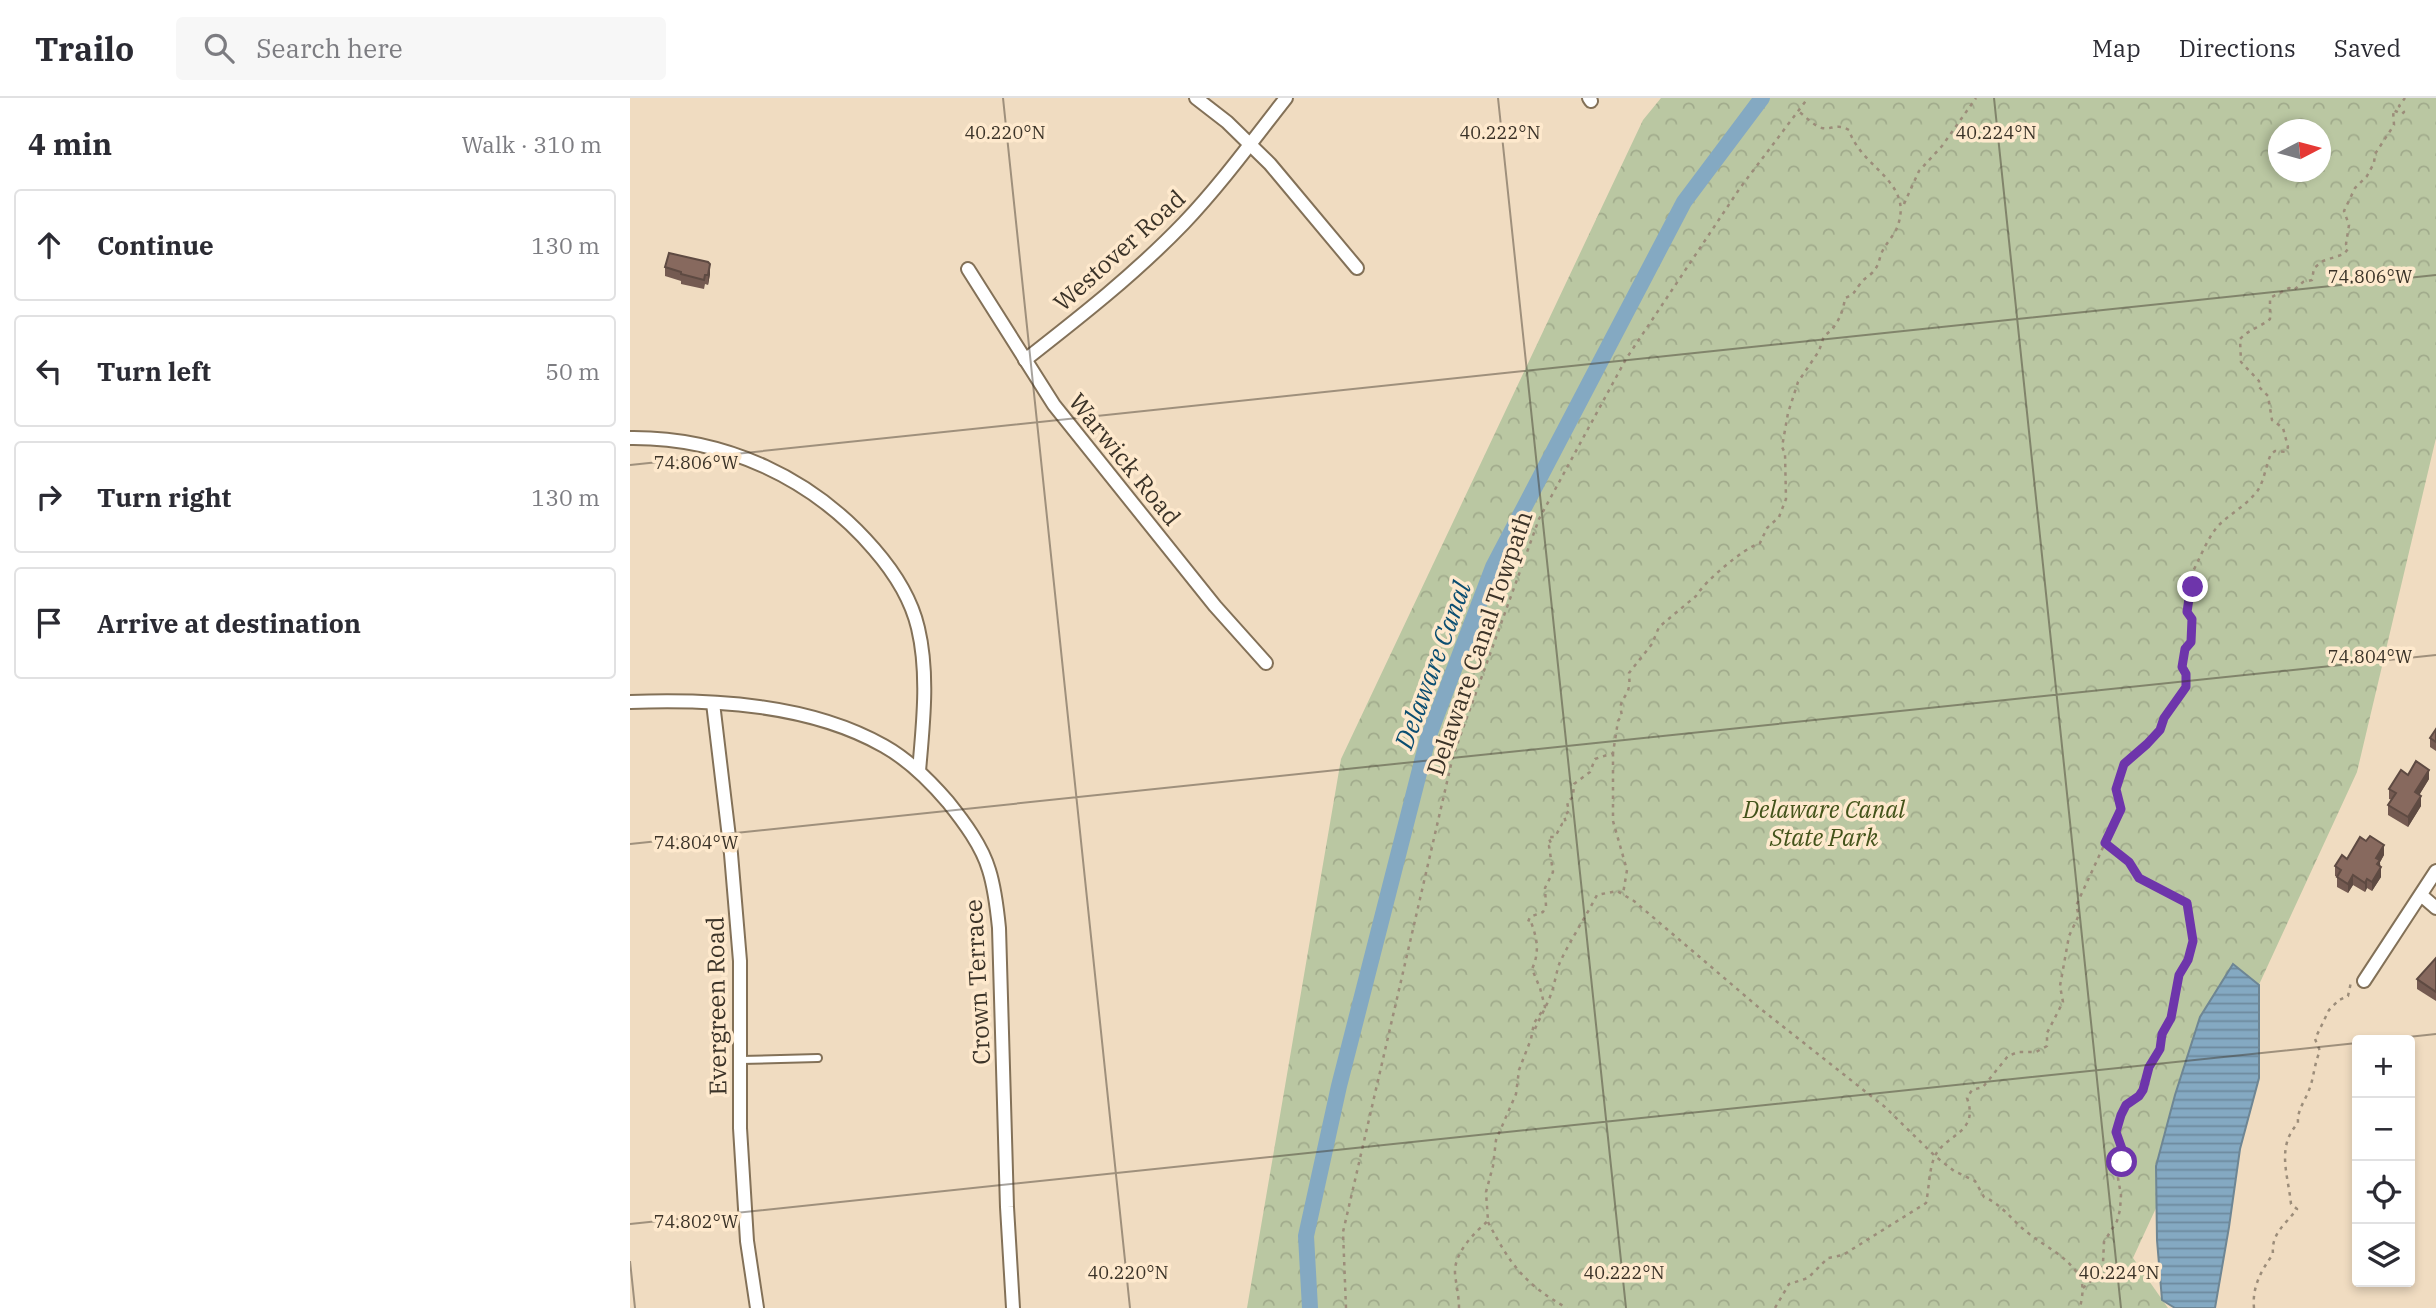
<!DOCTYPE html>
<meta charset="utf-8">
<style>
:root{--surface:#fff;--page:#f7f7f7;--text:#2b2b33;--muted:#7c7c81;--line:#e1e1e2}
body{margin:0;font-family:"IBM Plex Serif",serif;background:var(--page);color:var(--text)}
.controls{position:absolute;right:21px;bottom:21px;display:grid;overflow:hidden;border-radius:7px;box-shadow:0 4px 10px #0003}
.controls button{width:63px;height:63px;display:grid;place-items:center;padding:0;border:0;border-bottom:2px solid var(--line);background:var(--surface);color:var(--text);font:35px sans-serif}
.compass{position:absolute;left:1638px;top:21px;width:63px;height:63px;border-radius:50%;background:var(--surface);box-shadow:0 4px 10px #0003;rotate:84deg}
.stop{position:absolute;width:21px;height:21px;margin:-16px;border:5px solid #6e35ab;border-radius:50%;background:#fff}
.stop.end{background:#6e35ab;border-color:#fff;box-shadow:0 2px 7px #0008}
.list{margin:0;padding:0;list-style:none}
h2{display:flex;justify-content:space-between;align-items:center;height:91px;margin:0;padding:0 28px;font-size:30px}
h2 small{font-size:23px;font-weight:400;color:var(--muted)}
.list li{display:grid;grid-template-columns:46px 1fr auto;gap:21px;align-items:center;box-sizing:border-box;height:112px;margin:0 14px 14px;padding:0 14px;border:2px solid var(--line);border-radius:7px}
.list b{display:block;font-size:26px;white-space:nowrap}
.list em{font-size:23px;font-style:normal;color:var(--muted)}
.icon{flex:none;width:38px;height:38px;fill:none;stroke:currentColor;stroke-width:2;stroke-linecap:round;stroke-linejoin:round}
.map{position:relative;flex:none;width:1806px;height:1210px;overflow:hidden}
header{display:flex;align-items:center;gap:42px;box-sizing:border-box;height:98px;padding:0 35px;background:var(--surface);border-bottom:2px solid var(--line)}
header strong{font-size:33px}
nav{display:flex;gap:38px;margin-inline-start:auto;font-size:24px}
.search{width:490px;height:63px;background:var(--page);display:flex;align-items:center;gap:18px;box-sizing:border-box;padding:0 24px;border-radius:7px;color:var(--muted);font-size:26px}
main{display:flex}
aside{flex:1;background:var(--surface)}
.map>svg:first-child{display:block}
</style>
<header>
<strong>Trailo</strong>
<div class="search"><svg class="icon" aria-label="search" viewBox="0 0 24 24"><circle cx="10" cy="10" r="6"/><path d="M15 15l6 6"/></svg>Search here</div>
<nav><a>Map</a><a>Directions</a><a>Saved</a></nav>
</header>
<main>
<aside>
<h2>4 min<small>Walk · 310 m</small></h2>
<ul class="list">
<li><svg class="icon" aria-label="ahead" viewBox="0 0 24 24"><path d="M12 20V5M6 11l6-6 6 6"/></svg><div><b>Continue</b></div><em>130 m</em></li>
<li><svg class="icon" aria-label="left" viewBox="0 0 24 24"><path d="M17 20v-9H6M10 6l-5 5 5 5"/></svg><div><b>Turn left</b></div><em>50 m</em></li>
<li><svg class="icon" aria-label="right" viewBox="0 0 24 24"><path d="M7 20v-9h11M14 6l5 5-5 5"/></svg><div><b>Turn right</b></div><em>130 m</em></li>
<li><svg class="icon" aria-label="arrive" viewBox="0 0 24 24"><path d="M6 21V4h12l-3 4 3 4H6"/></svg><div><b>Arrive at destination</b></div></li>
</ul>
</aside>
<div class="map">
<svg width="1806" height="1210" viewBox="0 0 1806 1210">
<defs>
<pattern id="park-crowns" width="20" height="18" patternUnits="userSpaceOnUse" patternTransform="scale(1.75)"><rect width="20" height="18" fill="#bac7a2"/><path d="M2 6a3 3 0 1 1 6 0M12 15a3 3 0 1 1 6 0" fill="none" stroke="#a1ab8c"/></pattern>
<pattern id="water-rules" width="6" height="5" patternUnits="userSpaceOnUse" patternTransform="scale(1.75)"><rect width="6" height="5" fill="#84a9c2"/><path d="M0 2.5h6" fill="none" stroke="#6d8a9e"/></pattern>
</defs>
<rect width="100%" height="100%" fill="#f0dcc1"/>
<path fill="url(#park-crowns)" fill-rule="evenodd" d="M1031,0H1806V340L1727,674L1503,1160L1538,1210H617L711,661L1013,22ZM1648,32H1690V74H1648Z"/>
<path fill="url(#water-rules)" stroke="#6e8694" stroke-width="2" d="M1603,866L1629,887V980L1610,1051L1599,1129L1585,1210H1545L1532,1202L1527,1142L1526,1068L1545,997L1570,919Z"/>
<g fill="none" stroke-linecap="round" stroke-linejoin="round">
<path stroke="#84a9c2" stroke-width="16" d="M680,1210L676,1138L709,988L798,640L863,469L1054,104L1132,0"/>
<g stroke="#837158" stroke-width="10">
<path id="lane" d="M111,962L188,960"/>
</g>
<g stroke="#837158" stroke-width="16">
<g id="street">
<path d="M566,0L597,24L640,66L727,170"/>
<path d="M959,0L961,3"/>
<path d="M338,171L424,307L585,508L636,565"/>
<path d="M395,262C450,219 505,176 554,125C591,86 623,42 656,0"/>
<path d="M0,340C95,339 183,380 244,451C264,474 281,500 288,530C299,576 293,627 289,673"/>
<path d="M0,604C84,601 180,606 254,648C279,662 300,683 318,704C334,724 352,748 359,772C365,791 367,810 369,830L377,1109L383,1210"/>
<path d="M83,605L101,756L110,863V1030L117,1143L127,1210"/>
<path d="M1791,797L1806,810"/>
<path d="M1734,883L1806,773"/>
</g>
</g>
<g stroke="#9c8d7a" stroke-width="2.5" stroke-dasharray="3.5 5" stroke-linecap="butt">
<path d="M1274,106L1289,73L1312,48L1346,0"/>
<path d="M983,655V723L997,772L993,796"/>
<path d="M905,931C910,919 917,908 921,896C925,886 926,874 930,864C941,841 955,820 967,797L987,793L1004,803L1127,908L1255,1009L1305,1058L1324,1073L1345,1083L1354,1099C1369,1105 1379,1118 1391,1129C1409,1146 1436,1156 1449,1178C1455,1188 1452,1199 1450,1210"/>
<path d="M858,1124C880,1166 894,1186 937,1210"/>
<path d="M1453,1190L1462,1182L1473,1165L1474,1144L1487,1123L1490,1112L1491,1097L1488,1080L1492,1051L1486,1034L1493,1011L1509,998L1513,992L1519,969L1530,952L1532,936L1541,920L1549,877L1558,862L1563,843L1557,805L1509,781L1499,764L1475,745L1491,711L1486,691L1494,666L1517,646L1530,632L1534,620L1556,589V576L1552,569L1554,551L1561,544L1562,521L1557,514L1560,493L1563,489L1561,477C1570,461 1578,437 1591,425C1603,414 1618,406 1628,392C1634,383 1636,367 1641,356L1645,353L1656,354L1658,349L1653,330L1642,322L1638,298L1629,289V283L1611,264L1610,241C1619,231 1631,229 1640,221V200L1659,190L1664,192L1673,184L1682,182L1684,170L1693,163L1714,156L1718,151L1716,146L1719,127L1714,113L1725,90L1737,78L1744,65L1745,56L1764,27L1763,12L1772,16L1774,14L1769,8L1775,0"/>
<path d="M716,1210L713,1134L823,658L909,421L996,261L1110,90L1178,0"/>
<path d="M829,1210C829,1198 826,1187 825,1175C824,1155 844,1135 858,1123L856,1094L863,1068L866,1042L886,996L889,972L901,941L904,925L915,909L910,890L902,871C910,854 907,840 901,824H898L900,819L913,814L916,808L915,790L923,774L919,748L922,747L918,739H925L932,726L936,725L934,718L939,713L937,704L943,699L944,686L960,674L965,661L983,655L988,623L992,617C987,601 998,600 999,588C1000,583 999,579 999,575L1022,546L1029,529L1066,498C1075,483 1114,450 1130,445L1137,430L1149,419L1156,401L1155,355L1152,349L1158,315L1168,284L1189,253L1194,238C1207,229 1213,215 1215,200C1225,196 1224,194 1230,186C1233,181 1238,179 1242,175C1248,169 1249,163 1251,156C1255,146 1265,137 1268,127C1283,83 1231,70 1219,32C1207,25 1202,32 1192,30C1184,28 1175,18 1168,13"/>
<path d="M1145,1210L1159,1186L1178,1180L1198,1160L1213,1157L1296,1105C1299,1091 1299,1073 1304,1060C1314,1036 1350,1036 1337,1000L1342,992L1353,989L1378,958L1388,954H1406L1417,948V935L1433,904L1430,888L1439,838L1449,817L1446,808L1475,745"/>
<path d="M1624,1210C1622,1189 1631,1173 1643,1156C1641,1135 1656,1126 1667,1111L1661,1106C1658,1076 1646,1049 1668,1025C1667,1012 1675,1003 1679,992C1684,980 1684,966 1690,953L1685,941L1699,912L1709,902L1718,898L1721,884"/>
</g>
<use href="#lane" stroke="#fff" stroke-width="6"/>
<use href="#street" stroke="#fff" stroke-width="12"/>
</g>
<g fill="#745a51">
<path d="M35,169L80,176L78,187L75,186L74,191L51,186V183L35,178Z"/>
<path d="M1806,631V653L1800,649V640Z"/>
<path d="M1778,677L1799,681L1789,697L1791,708L1778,729L1758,717V707L1762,702L1759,701V691Z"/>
<path d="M1754,757L1750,764L1751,779L1742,793L1737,790L1735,794L1723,787L1718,795L1707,789V779L1705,778V768L1717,761Z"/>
<path d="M1806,860V903L1787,891V881Z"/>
</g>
<g fill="#5e4a42">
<path d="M80,166V176L78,187V177Z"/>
<path d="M1799,672V681L1785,704V694Z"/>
<path d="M1791,698V708L1778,729V719Z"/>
<path d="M1754,747V757L1750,764V772L1747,776L1746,760Z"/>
<path d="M1751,769V779L1742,793V784Z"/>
<path d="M1723,777V787L1718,795V786Z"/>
<path d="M1737,781V790L1735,794V785Z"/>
</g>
<g fill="#87695e" stroke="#5e4a42" stroke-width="2">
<path d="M39,155L78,164L80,166L78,177H75L74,182L51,176V174L35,169Z"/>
<path d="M1806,631V644L1800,640Z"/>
<path d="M1786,663L1799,672L1785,694L1791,698L1778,719L1758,707L1766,695L1759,691L1771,672L1778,677Z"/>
<path d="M1740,738L1754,747L1746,760L1750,762L1747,766L1751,769L1742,784L1737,781L1735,785L1723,777L1718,786L1707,779L1711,772L1705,768L1712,757L1717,761L1730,739L1736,743Z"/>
<path d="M1806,860V894L1787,881Z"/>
</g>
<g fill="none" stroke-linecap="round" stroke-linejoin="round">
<path stroke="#6e35ab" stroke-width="9" d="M1492,1064V1051L1486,1034L1491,1017L1496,1007L1509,998L1513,992L1519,969L1530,951L1532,936L1541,920L1549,877L1558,862L1563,843L1557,805L1509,780L1499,764L1475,745L1491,711L1486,691L1494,666L1517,646L1530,632L1534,620L1556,589V576L1552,569L1555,551L1561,544L1562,521L1557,514L1560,494L1563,489"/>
</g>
<path fill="none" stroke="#3b3328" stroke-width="2" stroke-opacity="0.45" d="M373,0L500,1210M868,0L996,1210M1364,0L1491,1210M0,367L1806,177M0,746L1806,557M1750,942L1806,936M0,1126L1727,945M0,1163L5,1210"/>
<g text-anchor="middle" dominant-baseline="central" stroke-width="7" stroke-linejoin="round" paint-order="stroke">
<g font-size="24" fill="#3b3328" stroke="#fee9cd">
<text transform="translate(489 152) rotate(-42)">Westover Road</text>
<text transform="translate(495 361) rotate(51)">Warwick Road</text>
<text transform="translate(849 545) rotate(-71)">Delaware Canal Towpath</text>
<text transform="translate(347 884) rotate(-93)">Crown Terrace</text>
<text transform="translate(86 908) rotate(-91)">Evergreen Road</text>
</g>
<g font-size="24" font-style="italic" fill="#43531a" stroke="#fee9cd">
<text x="1194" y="711">Delaware Canal<tspan x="1194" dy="28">State Park</tspan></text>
</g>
<g font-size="26" font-style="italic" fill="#0c4e71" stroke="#fee9cd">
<text transform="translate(802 567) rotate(-70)">Delaware Canal</text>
</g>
</g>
<g font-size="18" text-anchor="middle" fill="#3b3328" stroke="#fee9cd" stroke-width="7" stroke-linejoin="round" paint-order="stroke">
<text x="375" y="41">40.220°N</text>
<text x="870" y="41">40.222°N</text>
<text x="1366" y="41">40.224°N</text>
<text x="1740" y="185">74.806°W</text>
<text x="66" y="371">74.806°W</text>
<text x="1740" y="565">74.804°W</text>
<text x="66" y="751">74.804°W</text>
<text x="66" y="1130">74.802°W</text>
<text x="498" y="1181">40.220°N</text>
<text x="994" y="1181">40.222°N</text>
<text x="1489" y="1181">40.224°N</text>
</g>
</svg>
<div class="controls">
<button>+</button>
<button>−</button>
<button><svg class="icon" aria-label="locate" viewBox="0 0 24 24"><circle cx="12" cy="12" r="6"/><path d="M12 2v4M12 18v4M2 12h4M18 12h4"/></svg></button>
<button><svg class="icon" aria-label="layers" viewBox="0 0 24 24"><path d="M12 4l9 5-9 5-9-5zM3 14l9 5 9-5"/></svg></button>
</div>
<svg class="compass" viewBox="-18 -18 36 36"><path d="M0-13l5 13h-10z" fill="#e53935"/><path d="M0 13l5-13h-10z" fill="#7c7c81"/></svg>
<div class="stop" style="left:1492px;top:1064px"></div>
<div class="stop end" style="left:1563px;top:489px"></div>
</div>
</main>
